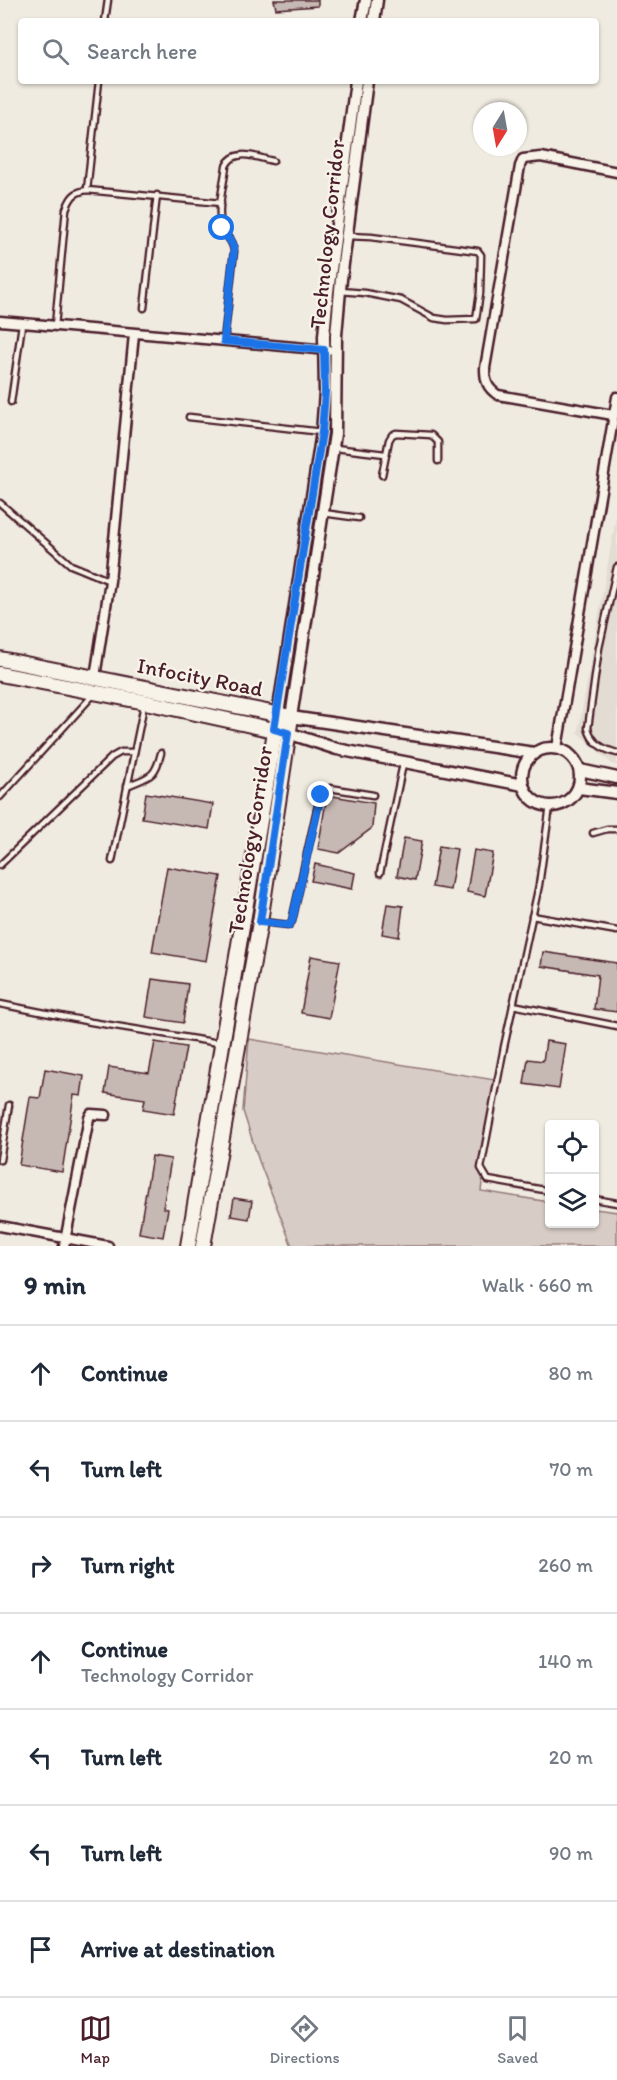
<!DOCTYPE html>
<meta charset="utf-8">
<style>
:root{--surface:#fff;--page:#f2f2f3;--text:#1f2937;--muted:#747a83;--line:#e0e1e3;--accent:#4a1f2b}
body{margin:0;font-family:Itim,sans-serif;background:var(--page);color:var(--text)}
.controls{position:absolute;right:18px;bottom:18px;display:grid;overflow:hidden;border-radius:6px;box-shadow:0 2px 4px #0004}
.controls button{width:54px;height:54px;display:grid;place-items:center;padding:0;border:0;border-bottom:2px solid var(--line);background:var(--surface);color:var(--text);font:30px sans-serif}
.compass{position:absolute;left:473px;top:102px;width:54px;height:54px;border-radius:50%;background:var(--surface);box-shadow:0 2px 4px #0004;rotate:191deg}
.stop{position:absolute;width:18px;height:18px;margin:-14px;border:4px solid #1a73e8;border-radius:50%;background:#fff}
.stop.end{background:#1a73e8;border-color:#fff;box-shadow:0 2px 6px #0008}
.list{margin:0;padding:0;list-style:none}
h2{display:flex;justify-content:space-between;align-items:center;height:78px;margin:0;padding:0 24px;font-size:26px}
h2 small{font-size:20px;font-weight:400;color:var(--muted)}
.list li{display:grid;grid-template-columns:39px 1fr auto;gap:18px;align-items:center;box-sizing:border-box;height:96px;padding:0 24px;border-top:2px solid var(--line)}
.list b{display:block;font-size:22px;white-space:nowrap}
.list p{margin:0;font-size:20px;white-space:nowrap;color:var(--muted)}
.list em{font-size:20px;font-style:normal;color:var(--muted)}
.icon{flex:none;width:33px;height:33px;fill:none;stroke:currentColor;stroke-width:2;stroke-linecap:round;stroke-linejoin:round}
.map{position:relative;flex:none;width:617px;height:1246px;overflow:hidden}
.search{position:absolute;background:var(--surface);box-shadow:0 2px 4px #0004;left:18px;right:18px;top:18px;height:66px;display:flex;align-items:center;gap:15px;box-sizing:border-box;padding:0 21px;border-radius:6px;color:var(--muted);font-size:22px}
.sheet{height:750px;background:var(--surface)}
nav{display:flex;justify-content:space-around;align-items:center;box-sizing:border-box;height:84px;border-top:2px solid var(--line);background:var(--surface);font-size:16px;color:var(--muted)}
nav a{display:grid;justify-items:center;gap:3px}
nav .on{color:var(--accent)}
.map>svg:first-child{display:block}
</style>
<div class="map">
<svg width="617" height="1246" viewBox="0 0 617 1246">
<rect width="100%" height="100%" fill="#f0ebe0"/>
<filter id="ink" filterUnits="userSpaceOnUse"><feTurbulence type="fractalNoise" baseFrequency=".0167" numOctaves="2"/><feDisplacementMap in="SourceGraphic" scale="12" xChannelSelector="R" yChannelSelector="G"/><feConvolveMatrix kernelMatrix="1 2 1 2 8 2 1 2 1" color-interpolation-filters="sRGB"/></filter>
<g filter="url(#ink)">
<path fill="#e3dcd2" d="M617,511V765L612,764L578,733Z"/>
<path fill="#d8cdc6" stroke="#917678" stroke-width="1.5" d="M249,1039L495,1080L481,1191L549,1202L550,1224H594L595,1209L617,1212V1246H292L259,1161L243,1111Z"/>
<g fill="#c6b8b3" stroke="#4a1f2b" stroke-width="1.5">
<path d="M274,0H318V6L276,9Z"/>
<path d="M146,793L213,804L209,829L142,818Z"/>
<path d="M327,795L374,803L372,828L339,853L318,849Z"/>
<path d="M404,838L422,841L415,880L397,876Z"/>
<path d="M439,846L457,849L450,890L432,887Z"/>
<path d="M474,850L493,853L485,896L467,892Z"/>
<path d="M315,864L355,873L352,889L311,881Z"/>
<path d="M167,867L221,876L206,961L152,952Z"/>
<path d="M387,904L403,906L399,937L382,934Z"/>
<path d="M543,952L617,963V1012L594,1009L598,975L541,966Z"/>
<path d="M311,956L340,961L329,1018L301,1013Z"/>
<path d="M152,979L188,984L183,1023L146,1017Z"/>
<path d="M546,1041L566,1044L559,1089L524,1084L528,1059L543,1061Z"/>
<path d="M155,1042L186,1047L174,1114L143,1109L145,1099L105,1093L109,1067L149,1073Z"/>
<path d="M45,1069L84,1076L81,1096L74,1095L62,1172L19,1165L30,1097L40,1098Z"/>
<path d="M152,1156L171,1159L163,1208L168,1209L163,1237L139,1233Z"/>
<path d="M234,1198L252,1201L249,1219L231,1216Z"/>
</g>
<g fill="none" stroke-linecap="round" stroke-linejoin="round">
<g stroke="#4a1f2b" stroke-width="9">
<g id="service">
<path d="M105,21L108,0"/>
<path d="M87,190L99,81"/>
<path d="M340,291L365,293L401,300L434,318L447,320L476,319L480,293L481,255L478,251L371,237L347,236"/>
<path d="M144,308L157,195"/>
<path d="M55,326L66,209C71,197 74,192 87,190L221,203"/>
<path d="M224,341L234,251C233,239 224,236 221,225C217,207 224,184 226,166C234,147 258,158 273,161"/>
<path d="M11,402L22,324"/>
<path d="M189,417L322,432"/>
<path d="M335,448L385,454"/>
<path d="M382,475L389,440L392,435L396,433L431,435L438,442V461"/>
<path d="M0,503L71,565L110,581"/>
<path d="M323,513L359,518"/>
<path d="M617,567L599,648L588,728C592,743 602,749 617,753"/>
<path d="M127,786C150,776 155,778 161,753"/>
<path d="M0,797L94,694"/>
<path d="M593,833L607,829H617"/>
<path d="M112,861L144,705"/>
<path d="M0,865L112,757L121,752H134"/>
<path d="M380,873L403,764"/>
<path d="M532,916L617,931"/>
<path d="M263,922L289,925L292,921L317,809C320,799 321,792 330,788L373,795"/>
<path d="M0,1004L91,1022L219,1043"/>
<path d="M513,1005L617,1026"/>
<path d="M0,1160L9,1105"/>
<path d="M550,1191L488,1180L481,1168L504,1047L539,885L550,806"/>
<path d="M594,1199L617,1203"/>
</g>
</g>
<g stroke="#4a1f2b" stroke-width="13">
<g id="minor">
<path d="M0,321L328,350"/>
<path d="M613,415L498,395C487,388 485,381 485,368L520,166L523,159L541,157L617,172"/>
<path d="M95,677L110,581L134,334"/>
<path d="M557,748L617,397"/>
<path d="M0,1226L108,1246"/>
<path d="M64,1246L89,1118L91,1114L106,1115"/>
</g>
</g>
<g stroke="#4a1f2b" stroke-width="15">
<g id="tertiary">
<path d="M362,21L366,0"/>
<path d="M374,21L377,0"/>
<path d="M367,81L341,279L336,335L335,434L291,717L534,753"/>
<path d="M278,714L322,432L325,392L324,336L328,292L356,81"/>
<path d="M288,733L337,749L523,785"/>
<circle cx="551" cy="777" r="29"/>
<path d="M580,770L617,778"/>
<path d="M579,788L617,793"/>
</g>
</g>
<g stroke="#4a1f2b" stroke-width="18">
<g id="primary">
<path d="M0,659L291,717L260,922L203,1246"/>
<path d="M0,674L145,702L283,732"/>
<path d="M188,1246L278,714"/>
</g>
</g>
<use href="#service" stroke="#f7f3e8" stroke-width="4.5"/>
<use href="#minor" stroke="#f7f3e8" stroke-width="8"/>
<use href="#tertiary" stroke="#f7f3e8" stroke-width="10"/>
<use href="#primary" stroke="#f7f3e8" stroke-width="14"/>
</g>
</g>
<g fill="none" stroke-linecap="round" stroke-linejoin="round" filter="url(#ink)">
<path stroke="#1a73e8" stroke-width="8" d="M222,228C225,237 233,240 234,250L224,341L324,350L325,392L322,432L274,729L288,733L260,922L289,925L292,921L321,795"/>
</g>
<g text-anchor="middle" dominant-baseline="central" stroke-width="4.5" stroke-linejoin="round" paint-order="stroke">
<g font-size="22" fill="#4a1f2b" stroke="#f7f3e8">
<text transform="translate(327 234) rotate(-84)">Technology Corridor</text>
<text transform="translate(200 677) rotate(11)">Infocity Road</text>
<text transform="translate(250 840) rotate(-81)">Technology Corridor</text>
</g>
</g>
</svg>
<div class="controls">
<button><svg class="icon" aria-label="locate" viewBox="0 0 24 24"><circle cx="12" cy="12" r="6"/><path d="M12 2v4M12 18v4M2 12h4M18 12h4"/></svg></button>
<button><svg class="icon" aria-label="layers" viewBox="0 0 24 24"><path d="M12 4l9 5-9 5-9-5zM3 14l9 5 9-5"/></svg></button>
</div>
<svg class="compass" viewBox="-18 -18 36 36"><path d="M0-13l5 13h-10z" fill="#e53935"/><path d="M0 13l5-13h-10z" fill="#747a83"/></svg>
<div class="stop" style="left:222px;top:228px"></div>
<div class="stop end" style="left:321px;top:795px"></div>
<div class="search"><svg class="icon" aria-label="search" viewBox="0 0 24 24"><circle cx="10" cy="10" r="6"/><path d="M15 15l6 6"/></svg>Search here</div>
</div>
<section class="sheet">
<h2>9 min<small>Walk · 660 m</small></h2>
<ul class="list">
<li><svg class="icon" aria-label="ahead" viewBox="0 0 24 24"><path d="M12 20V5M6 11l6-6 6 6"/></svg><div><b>Continue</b></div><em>80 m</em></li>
<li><svg class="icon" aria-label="left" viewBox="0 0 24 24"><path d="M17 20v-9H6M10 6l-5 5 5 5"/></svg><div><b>Turn left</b></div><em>70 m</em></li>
<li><svg class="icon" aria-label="right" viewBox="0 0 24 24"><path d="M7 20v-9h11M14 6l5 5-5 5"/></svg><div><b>Turn right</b></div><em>260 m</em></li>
<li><svg class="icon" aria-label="ahead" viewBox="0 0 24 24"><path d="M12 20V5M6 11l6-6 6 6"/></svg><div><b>Continue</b><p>Technology Corridor</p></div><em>140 m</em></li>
<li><svg class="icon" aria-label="left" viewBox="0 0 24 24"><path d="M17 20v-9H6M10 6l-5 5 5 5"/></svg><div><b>Turn left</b></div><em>20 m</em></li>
<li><svg class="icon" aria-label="left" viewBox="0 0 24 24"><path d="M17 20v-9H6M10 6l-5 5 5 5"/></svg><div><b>Turn left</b></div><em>90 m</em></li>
<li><svg class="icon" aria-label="arrive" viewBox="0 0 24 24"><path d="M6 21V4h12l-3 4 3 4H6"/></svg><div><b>Arrive at destination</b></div></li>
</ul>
</section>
<nav>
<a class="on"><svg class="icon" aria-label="map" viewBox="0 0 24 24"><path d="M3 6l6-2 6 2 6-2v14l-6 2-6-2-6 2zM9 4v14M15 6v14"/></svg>Map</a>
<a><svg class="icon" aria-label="directions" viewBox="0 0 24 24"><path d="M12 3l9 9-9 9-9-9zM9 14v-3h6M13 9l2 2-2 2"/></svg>Directions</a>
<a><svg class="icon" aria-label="saved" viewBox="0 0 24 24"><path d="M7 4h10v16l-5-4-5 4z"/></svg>Saved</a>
</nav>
